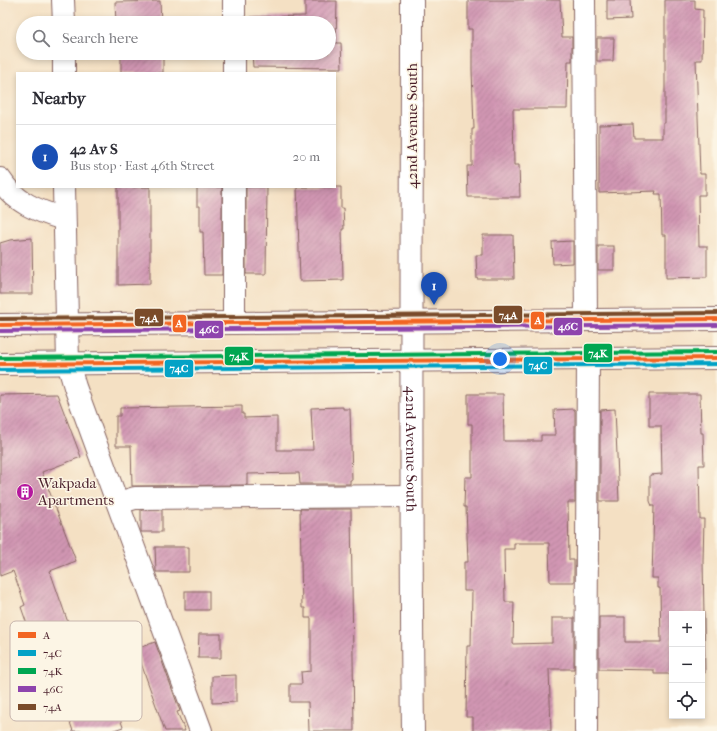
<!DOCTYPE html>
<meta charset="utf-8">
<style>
:root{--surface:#fff;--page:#f2f2f3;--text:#2b2b33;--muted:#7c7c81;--line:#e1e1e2;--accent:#0f766e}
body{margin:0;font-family:"IM FELL French Canon",serif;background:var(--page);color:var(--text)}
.controls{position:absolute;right:12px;bottom:12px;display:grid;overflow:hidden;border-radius:0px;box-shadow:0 2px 6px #0003}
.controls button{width:36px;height:36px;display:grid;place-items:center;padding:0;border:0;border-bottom:1px solid var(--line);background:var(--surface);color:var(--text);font:20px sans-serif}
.you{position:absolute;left:500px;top:359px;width:14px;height:14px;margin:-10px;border:3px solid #fff;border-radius:50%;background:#1a73e8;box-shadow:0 0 0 6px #1a73e833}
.badge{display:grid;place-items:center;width:26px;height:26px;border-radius:50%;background:var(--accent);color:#fff;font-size:13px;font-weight:700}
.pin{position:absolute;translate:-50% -33px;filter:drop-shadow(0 1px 2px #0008)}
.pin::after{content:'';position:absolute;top:21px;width:14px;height:12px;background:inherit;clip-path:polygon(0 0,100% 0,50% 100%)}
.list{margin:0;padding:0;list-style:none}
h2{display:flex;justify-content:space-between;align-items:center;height:52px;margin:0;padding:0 16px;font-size:17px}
h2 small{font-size:13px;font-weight:400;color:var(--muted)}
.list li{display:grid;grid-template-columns:26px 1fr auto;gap:12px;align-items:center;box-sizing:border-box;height:64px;padding:0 16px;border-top:1px solid var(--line)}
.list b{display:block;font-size:15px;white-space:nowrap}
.list p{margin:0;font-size:13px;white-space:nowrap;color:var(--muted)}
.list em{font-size:13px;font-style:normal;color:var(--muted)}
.icon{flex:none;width:22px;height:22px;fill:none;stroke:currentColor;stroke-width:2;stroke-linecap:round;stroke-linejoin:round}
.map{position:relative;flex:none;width:717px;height:731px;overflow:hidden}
.search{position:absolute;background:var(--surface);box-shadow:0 2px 6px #0003;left:16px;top:16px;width:320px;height:44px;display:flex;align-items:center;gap:10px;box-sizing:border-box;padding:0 14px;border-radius:22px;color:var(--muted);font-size:15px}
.panel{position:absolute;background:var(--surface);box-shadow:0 2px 6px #0003;left:16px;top:72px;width:320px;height:116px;border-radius:0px}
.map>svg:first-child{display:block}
</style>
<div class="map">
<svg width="717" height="731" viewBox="0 0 717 731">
<defs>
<pattern id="building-hatch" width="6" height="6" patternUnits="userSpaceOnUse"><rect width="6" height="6" fill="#d196b3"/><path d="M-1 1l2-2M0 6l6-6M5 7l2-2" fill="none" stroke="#ac7a92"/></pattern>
</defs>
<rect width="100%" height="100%" fill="#fcf5e5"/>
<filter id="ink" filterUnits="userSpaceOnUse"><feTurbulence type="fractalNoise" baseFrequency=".025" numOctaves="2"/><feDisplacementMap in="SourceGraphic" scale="8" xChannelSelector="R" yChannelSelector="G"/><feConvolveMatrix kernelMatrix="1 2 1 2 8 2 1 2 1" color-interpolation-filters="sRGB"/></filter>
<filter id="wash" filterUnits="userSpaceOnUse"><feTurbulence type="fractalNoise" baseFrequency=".012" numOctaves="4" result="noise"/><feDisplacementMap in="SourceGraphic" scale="16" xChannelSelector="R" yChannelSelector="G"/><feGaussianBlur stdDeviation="0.9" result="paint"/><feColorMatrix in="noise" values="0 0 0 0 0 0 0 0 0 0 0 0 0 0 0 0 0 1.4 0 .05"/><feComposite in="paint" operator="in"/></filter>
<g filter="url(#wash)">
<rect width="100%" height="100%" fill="#f4e0c3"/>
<g id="blocks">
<g fill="url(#building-hatch)">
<path d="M468,0H560L562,37H572V61H568L567,109H513L514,165H519L520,197H468L467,166H472V129H474L472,69V29H468Z"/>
<path d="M607,0H630L631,19L607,20Z"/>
<path d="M665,0H695V9L703,10L702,60H696L700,174H705V195H698L699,246H707V277L666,278V235H662L661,194H655L656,191L599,193V125L633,124L634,138H663V123H665Z"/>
<path d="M160,1L161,23H116L115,2Z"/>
<path d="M305,1H337L336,43H341L342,68L253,67L252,53H329V23H252L251,17L305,16Z"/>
<path d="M597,38H614L613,61H597Z"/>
<rect x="121" y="53" width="42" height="20"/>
<path d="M118,187H150V284L118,285Z"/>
<path d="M197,187H222V275H204L203,232H200V206H197Z"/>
<path d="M246,187H267L266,274H246Z"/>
<path d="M297,187H341V209L343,208L344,229H342L343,280L300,281Z"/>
<path d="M483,235H513L514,279H477L476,255H483Z"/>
<path d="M32,238L33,294H0V243L10,240Z"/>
<path d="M573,241V263L553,264L552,242Z"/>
<rect x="598" y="246" width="16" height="24"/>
<path d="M57,394L81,457L42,472L76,561L50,571L71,631L84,626L98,665L100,664L123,727L111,731H73L65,708L60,710L33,629L29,630L21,607L25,605L13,571L0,576V395Z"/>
<path d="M468,394H503L504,441H541V435H555L554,410L574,409L575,411V502H568L569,560H574V582H550L549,543H514V549H504L505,602H514L513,644L552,643V618H574V669H549L551,731H473V717H466L467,646H471L472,591H464V562H468L466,507H464L465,477H472V424H468Z"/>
<path d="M649,394H700L701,433H703L704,465H699L700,519H704L703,561L705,673H702V614H672V674H654V670L599,669V617H625V642H661L660,588H658V578H652L654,506H652L650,501V475L662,474L661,426H649Z"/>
<path d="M242,406V414H244V418L277,417V450H313L311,408L343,407V409H350L352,480H350V484H300L299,473L247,474V485L132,486L131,446H116V416H120V408Z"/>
<path d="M615,409L619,501H600V410Z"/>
<path d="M300,509H351L354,731H309L308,702H290V684H302L301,672L311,671V618H305V608H302Z"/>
<rect x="141" y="510" width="21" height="22"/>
<path d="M155,547H189V572H156Z"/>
<rect x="185" y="591" width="24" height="19"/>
<path d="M199,634H221V658H198Z"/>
<path d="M155,642L180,711L177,712L185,731H165L136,649Z"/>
<path d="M236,675V702L212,703V676Z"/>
</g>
</g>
</g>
<g filter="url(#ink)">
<use href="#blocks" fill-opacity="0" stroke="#866360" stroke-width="1"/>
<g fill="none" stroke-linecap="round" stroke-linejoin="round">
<g stroke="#866360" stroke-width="24">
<g id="minor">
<path d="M63,0L64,23"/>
<path d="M234,0V23"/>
<path id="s1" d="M412,0C412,244 410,487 413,731"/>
<path d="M584,0L586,320"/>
<path d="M64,53V73"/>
<path d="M234,53V73"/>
<path d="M0,179C15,203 38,211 64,219"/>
<path d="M64,187L68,363L75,387L201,731"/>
<path d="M234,323V187"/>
<path d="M118,503L135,498L410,496"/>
<path d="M586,731L588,359"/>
</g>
</g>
<g stroke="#866360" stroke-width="24">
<g id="major">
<path d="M0,325L717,319"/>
<path d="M0,364L717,358"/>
</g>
</g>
<use href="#minor" stroke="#fff" stroke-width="22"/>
<use href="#major" stroke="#fff" stroke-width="22"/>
<g stroke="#fcf5e5" stroke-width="7">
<g id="bus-1">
<path d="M0,325L717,319"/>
<path d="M0,364L717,358"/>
</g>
</g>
<g stroke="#fcf5e5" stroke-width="7">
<path id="bus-2" d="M0,370L717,364"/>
</g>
<g stroke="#fcf5e5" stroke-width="7">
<path id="bus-3" d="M0,358L717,352"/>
</g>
<g stroke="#fcf5e5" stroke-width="7">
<path id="bus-4" d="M0,331L717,325"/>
</g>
<g stroke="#fcf5e5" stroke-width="7">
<path id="bus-5" d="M0,319L717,313"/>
</g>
<use href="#bus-1" stroke="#f26522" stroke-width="4"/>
<use href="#bus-2" stroke="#04a2c6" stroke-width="4"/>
<use href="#bus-3" stroke="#00a651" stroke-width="4"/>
<use href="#bus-4" stroke="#8e44ad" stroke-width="4"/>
<use href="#bus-5" stroke="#7a4b2a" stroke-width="4"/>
</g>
</g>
<defs>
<g id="building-disc" transform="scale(0.9)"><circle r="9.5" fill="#b5179e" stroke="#fcf5e5"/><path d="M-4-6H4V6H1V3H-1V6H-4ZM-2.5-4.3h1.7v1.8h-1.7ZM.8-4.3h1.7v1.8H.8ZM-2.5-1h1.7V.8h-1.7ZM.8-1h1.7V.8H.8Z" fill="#fff"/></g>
</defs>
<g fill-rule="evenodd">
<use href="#building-disc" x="25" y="492"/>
</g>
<g text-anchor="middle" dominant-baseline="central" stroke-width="3" stroke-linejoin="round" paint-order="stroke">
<g font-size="15" fill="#4a1f2b" stroke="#fcf5e5">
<text transform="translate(412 126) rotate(-90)">42nd Avenue South</text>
<text stroke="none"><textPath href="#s1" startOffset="449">42nd Avenue South</textPath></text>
</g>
<g font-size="15" fill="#4a1f2b" stroke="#fcf5e5" text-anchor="start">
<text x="38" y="483">Wakpada<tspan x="38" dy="17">Apartments</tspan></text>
</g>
</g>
<rect x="10" y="621" width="132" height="100" rx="6" fill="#fcf5e5" stroke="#c7b5ad" stroke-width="1"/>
<rect x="18" y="632" width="18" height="6" fill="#f26522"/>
<rect x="18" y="650" width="18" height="6" fill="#04a2c6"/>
<rect x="18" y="668" width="18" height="6" fill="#00a651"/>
<rect x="18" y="686" width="18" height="6" fill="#8e44ad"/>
<rect x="18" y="704" width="18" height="6" fill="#7a4b2a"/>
<g font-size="11" fill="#4a1f2b">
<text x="43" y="639">A</text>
<text x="43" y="657">74C</text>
<text x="43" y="675">74K</text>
<text x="43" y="693">46C</text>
<text x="43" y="711">74A</text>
</g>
<g stroke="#fcf5e5" stroke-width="1.5">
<rect x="493" y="305" width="30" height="19" rx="4" fill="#7a4b2a"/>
<rect x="134" y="308" width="30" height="19" rx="4" fill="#7a4b2a"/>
<rect x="530" y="311" width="15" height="19" rx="4" fill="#f26522"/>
<rect x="172" y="314" width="15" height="19" rx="4" fill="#f26522"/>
<rect x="553" y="317" width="30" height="19" rx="4" fill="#8e44ad"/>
<rect x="194" y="320" width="30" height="19" rx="4" fill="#8e44ad"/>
<rect x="583" y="343" width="30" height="20" rx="4" fill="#00a651"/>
<rect x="224" y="346" width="30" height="20" rx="4" fill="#00a651"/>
<rect x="523" y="356" width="30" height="19" rx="4" fill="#04a2c6"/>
<rect x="164" y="359" width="30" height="19" rx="4" fill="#04a2c6"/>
</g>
<g font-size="11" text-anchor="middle" font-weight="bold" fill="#fff">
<text x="508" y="319">74A</text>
<text x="149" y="322">74A</text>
<text x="538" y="324">A</text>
<text x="179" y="327">A</text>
<text x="568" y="330">46C</text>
<text x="209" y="333">46C</text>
<text x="598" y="357">74K</text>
<text x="239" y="360">74K</text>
<text x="538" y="369">74C</text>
<text x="179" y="372">74C</text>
</g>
</svg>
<div class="controls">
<button>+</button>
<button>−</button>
<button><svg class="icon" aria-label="locate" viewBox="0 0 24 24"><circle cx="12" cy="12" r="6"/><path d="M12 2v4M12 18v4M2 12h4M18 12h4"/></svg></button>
</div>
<div class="you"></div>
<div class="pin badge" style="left:434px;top:305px;background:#1a4fb4">1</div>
<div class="search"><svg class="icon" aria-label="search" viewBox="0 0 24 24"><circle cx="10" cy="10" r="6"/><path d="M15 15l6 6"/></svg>Search here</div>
<section class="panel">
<h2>Nearby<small></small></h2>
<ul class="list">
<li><span class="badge" style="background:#1a4fb4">1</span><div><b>42 Av S</b><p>Bus stop · East 46th Street</p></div><em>20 m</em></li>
</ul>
</section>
</div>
